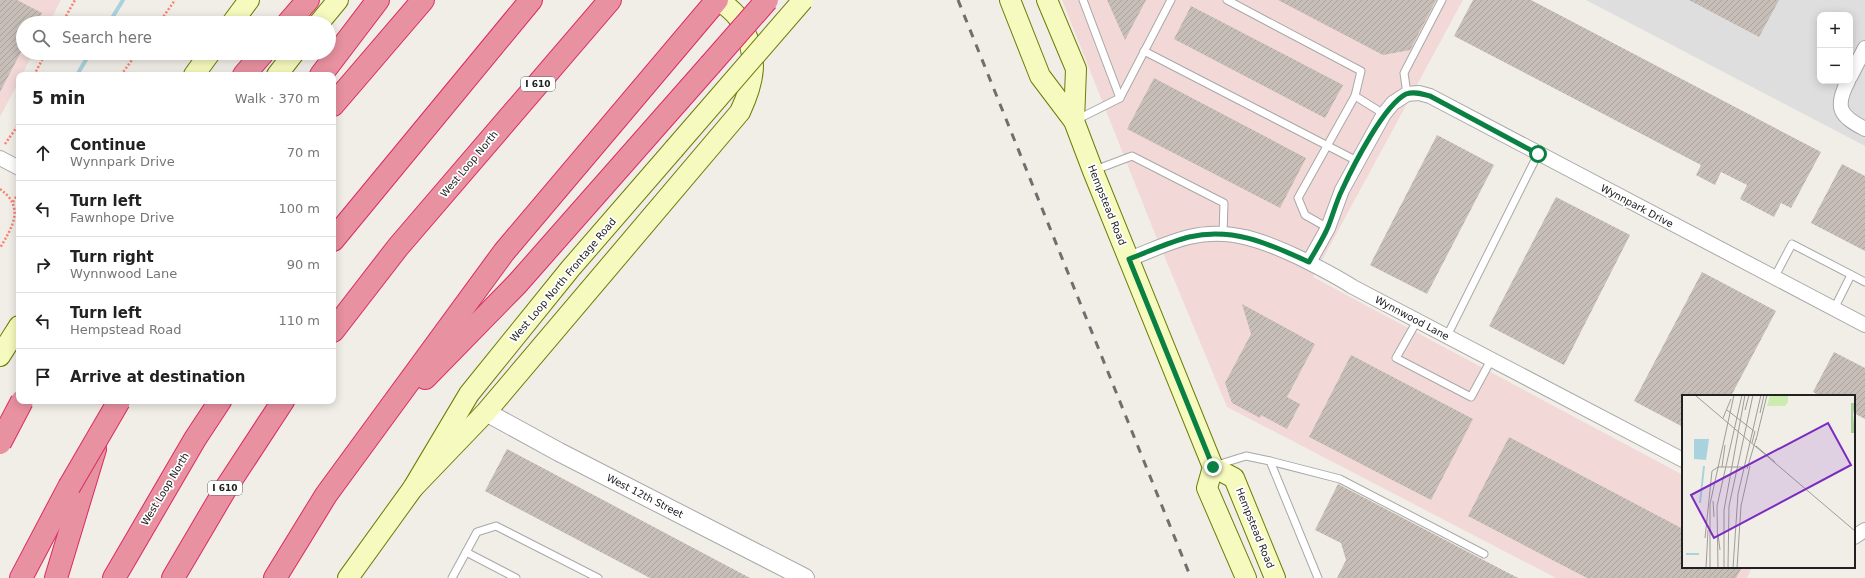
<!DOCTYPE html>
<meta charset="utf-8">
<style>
:root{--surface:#fff;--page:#f2f2f2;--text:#222;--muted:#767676;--line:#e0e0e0}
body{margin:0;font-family:"DejaVu Sans",sans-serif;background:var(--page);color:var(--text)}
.controls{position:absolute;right:12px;top:12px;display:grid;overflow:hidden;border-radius:8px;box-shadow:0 2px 10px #0003}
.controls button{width:36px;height:36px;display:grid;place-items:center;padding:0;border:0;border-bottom:1px solid var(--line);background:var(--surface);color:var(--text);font:20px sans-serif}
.stop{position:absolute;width:12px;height:12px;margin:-9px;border:3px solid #0b8043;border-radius:50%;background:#fff}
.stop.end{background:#0b8043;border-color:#fff;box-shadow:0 1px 4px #0008}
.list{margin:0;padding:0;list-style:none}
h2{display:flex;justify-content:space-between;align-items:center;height:52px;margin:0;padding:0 16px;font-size:17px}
h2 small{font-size:13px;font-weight:400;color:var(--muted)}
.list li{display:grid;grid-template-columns:26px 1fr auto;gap:12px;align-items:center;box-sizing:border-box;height:56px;padding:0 16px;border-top:1px solid var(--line)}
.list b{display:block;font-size:15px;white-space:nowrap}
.list p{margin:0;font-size:13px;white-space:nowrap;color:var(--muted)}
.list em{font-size:13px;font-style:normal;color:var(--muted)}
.icon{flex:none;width:22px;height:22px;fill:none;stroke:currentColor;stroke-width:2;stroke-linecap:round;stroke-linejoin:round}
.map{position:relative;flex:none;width:1865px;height:578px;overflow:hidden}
.search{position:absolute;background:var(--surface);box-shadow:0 2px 10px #0003;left:16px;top:16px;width:320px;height:44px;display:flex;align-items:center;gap:10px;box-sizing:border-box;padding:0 14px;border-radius:22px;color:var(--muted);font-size:15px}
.panel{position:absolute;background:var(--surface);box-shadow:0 2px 10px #0003;left:16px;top:72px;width:320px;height:332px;border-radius:8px}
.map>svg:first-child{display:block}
</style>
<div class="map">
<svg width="1865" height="578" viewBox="0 0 1865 578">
<defs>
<pattern id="building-hatch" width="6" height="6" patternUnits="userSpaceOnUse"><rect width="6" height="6" fill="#c6beb7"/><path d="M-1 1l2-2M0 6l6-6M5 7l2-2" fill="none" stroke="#aaa39d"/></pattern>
</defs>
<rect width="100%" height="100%" fill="#f1eee8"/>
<path fill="#dfdede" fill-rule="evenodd" d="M1586,0H1865V146L1777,100ZM1820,15H1850V81H1820Z"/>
<g fill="#f2d9d8">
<path d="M0,0H61L49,23H23V53H33L22,75H19V81L0,117Z"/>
<path d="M1062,0H1463L1313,277L1683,475V567H1752L1747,578H1556L1227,407L1153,229Z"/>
</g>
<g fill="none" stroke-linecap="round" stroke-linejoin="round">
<g stroke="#a9d2df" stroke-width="4">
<path d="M109,23L123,0"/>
<path d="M77,75L90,53"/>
</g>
</g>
<g fill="url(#building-hatch)">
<path d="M0,0H17L42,13L36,23H23V48L0,92Z"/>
<path d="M1107,0H1146L1125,40Z"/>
<path d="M1278,0H1436L1410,50L1383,55Z"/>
<path d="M1473,0H1531L1821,152L1791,208L1781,203L1774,217L1740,199L1747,185L1721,172L1715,185L1696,175L1701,165L1454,36Z"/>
<path d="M1689,0H1779L1759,37Z"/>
<path d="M1191,6L1343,85L1325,118L1174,39Z"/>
<path d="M1154,78L1306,158L1280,208L1127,129Z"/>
<path d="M1437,135L1494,165L1427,294L1370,265Z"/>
<path d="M1842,164L1865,176V251L1811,223Z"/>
<path d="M1556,197L1630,235L1564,365L1489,326Z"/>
<path d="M1702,272L1776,311L1731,396H1683V427L1634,401Z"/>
<path d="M1242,304L1315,344L1287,397L1300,404L1287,429L1261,415L1260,418L1232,403L1225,383L1251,334Z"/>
<path d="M1834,352L1865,368V419L1854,413V396H1821L1813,392Z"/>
<path d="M1351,355L1473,419L1431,500L1309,437Z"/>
<path d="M1509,437L1683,529V567H1742L1736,578H1587L1468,516Z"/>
<path d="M507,449L750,578H650L485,491Z"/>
<path d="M1338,484L1518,578H1337L1346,560L1341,543L1315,530Z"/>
</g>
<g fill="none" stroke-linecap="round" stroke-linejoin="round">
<g stroke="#a8a8a8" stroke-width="9">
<g id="service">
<path d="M1083,0L1120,98"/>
<path d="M1227,0L1361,71L1355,96L1298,198L1305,215L1328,228"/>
<path d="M1144,51L1357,161"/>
<path d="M1407,94L1404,73L1442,0"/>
<path d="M1355,96L1384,114"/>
<path d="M1076,120L1120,98L1171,0"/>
<path d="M1095,170L1132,156L1224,203L1223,234"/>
<path d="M1774,278L1792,244L1865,282"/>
<path d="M1834,309L1851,275"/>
<path d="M1417,321L1396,358L1471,397L1491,360"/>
<path d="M1447,336L1538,154"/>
<path d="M1270,461L1340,479L1484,554"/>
<path d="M1217,465L1246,456L1270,461L1318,578"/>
<path d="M466,552L516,578"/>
<path d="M452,578L477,532L496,526L598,578"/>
</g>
</g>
<g stroke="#a8a8a8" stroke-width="16">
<g id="minor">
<path d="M1850,77L1865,48"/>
<path d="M1848,81C1834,108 1840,116 1865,129"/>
<path d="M0,158L19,168"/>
<path d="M1129,259C1148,252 1168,242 1189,237C1229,227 1264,241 1300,258C1318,267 1336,276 1353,287L1683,460"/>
<path d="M1309,262L1328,228L1342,190L1384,114L1393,103L1407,94L1419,93L1430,96L1865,325"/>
<path d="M1854,537L1865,530"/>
</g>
</g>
<g stroke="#a8a8a8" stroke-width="20">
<path id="tertiary" d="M486,412L559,452L805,578"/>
</g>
<g stroke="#6d7c05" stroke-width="22">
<g id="secondary">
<path d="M1010,0L1040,76L1074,121L1093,171L1213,467L1207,488L1246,578"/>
<path d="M1047,0L1076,69L1074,121"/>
<path d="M232,23L249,0"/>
<path d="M319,23L338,0"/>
<path d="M194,75L210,53"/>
<path d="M277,75L294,53"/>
<path d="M0,356L19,326"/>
<path d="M1213,467L1234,478L1275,578"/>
<path d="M413,488L486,412L740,112C754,82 759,59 743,28C741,24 739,18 736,15C731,9 725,5 719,0"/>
<path d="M348,578L413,488L469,394L570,269L674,149"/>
</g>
</g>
<g stroke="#dc2964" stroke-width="24">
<g id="motorway">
<path d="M288,23L308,0"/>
<path d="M244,75L263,53"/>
<path d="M321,75L378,0"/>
<path d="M333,105L423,0"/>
<path d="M333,240L531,0"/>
<path d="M333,331L398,247L610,0"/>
<path d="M425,378L517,284L710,65"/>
<path d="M21,578L69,487"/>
<path d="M56,578L95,449"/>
<path d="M114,578L195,439L220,401"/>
<path d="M173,578L226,488L283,401"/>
<path d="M275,578L326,495L504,252L717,0"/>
</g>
</g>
<g stroke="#fa8071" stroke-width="2.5" stroke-dasharray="2 2" stroke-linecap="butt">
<path d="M62,23L75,0"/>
<path d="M159,23L175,0"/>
<path d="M34,75L46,53"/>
<path d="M121,75L137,53"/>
<path d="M19,116V124"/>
<path d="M5,144L19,124"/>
<path d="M0,189C25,207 13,226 0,248"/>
<path d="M13,202L19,192"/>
</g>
<use href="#service" stroke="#fff" stroke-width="7"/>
<use href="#minor" stroke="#fff" stroke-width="14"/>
<use href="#tertiary" stroke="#fff" stroke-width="18"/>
<use href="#secondary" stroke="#f6fabe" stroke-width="20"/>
<use href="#motorway" stroke="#e891a0" stroke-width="22"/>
<path stroke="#6f6f6f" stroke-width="3" stroke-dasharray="8 8" stroke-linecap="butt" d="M958,0L1191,578"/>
<g stroke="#6d7c05" stroke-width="22" stroke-linecap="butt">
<path id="secondary-bridge" d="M674,149L803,0"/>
</g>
<g stroke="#dc2964" stroke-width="24" stroke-linecap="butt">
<g id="motorway-bridge">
<path d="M710,65L767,0"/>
<path d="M0,443L22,401"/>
<path d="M69,487L119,401"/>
</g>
</g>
<use href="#secondary-bridge" stroke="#f6fabe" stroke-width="20"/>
<use href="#motorway-bridge" stroke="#e891a0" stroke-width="22"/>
</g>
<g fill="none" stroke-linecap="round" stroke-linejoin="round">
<path stroke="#0b8043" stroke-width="5" d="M1213,467L1129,259C1148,252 1169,242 1189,237C1234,227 1269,244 1309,262C1315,251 1323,239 1328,227C1333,215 1336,202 1342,190C1353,166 1384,105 1406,94C1414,91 1423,94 1430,96L1538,154"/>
</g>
<g text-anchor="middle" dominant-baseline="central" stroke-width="3.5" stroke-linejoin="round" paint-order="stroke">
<g fill="#fff" stroke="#646464" stroke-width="1">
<rect x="521" y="77" width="34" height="14" rx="3"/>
<rect x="208" y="481" width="34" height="14" rx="3"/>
</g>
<g font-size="9" font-weight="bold" fill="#212121">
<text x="538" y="84">I 610</text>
<text x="225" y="488">I 610</text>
</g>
<g font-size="10" fill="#212121" stroke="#fff">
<text transform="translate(469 164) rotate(-50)">West Loop North</text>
<text transform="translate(1107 205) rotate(68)">Hempstead Road</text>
<text transform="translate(1637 206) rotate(28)">Wynnpark Drive</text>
<text transform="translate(563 280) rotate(-50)">West Loop North Frontage Road</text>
<text transform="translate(1412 318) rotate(28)">Wynnwood Lane</text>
<text transform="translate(165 489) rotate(-59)">West Loop North</text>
<text transform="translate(645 496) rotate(27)">West 12th Street</text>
<text transform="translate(1255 528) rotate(68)">Hempstead Road</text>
</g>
</g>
<g transform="translate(1682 395)">
<rect width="173" height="173" fill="#f1eee8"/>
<path d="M88,0H106V7L103,11H85Z" fill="#ccebaf"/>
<path d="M169,8H173L171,20L173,38H169Z" fill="#acd09d"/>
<path d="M12,44H27L24,65L12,64Z" fill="#a9d2df"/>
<path fill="none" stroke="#a9d2df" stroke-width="2" d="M18,108L22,71M4,159H17"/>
<path fill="none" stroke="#9e9c98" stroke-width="1" d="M13,0L173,136M45,15L72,36M63,15L67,0M78,18L82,0M41,23L49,4M74,45L85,0M70,48L73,36M74,51L93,67M40,72L43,50M65,74L74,44M31,106L32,122M36,139L38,155M23,143L30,76L36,72H63M24,173L26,135M28,173V109L52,0M36,173L35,111L60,0M42,173V115L63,0M46,173L47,111L71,0M51,173L56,99L79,0M55,173L59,111L68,71"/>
<path fill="#7b2cbf" fill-opacity="0.15" stroke="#7b2cbf" stroke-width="2" d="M146,28L169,70L32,143L9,100Z"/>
<rect width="173" height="173" fill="none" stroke="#212121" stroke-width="2"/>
</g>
</svg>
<div class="controls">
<button>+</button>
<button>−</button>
</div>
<div class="stop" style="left:1538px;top:154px"></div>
<div class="stop end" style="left:1213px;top:467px"></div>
<div class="search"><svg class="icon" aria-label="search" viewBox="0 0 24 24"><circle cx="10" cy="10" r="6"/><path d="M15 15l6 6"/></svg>Search here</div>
<section class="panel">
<h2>5 min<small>Walk · 370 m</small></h2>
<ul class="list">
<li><svg class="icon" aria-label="ahead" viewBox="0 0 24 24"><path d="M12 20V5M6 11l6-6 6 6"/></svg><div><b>Continue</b><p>Wynnpark Drive</p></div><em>70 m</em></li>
<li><svg class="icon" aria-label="left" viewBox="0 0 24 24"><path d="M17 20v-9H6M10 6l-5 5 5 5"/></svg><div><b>Turn left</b><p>Fawnhope Drive</p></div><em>100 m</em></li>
<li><svg class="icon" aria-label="right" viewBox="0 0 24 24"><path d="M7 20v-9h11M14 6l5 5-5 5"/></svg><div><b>Turn right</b><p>Wynnwood Lane</p></div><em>90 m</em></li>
<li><svg class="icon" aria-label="left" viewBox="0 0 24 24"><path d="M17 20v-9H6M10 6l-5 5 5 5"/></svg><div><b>Turn left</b><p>Hempstead Road</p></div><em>110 m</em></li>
<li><svg class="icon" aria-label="arrive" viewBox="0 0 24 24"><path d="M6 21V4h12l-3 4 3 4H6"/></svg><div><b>Arrive at destination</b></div></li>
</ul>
</section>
</div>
